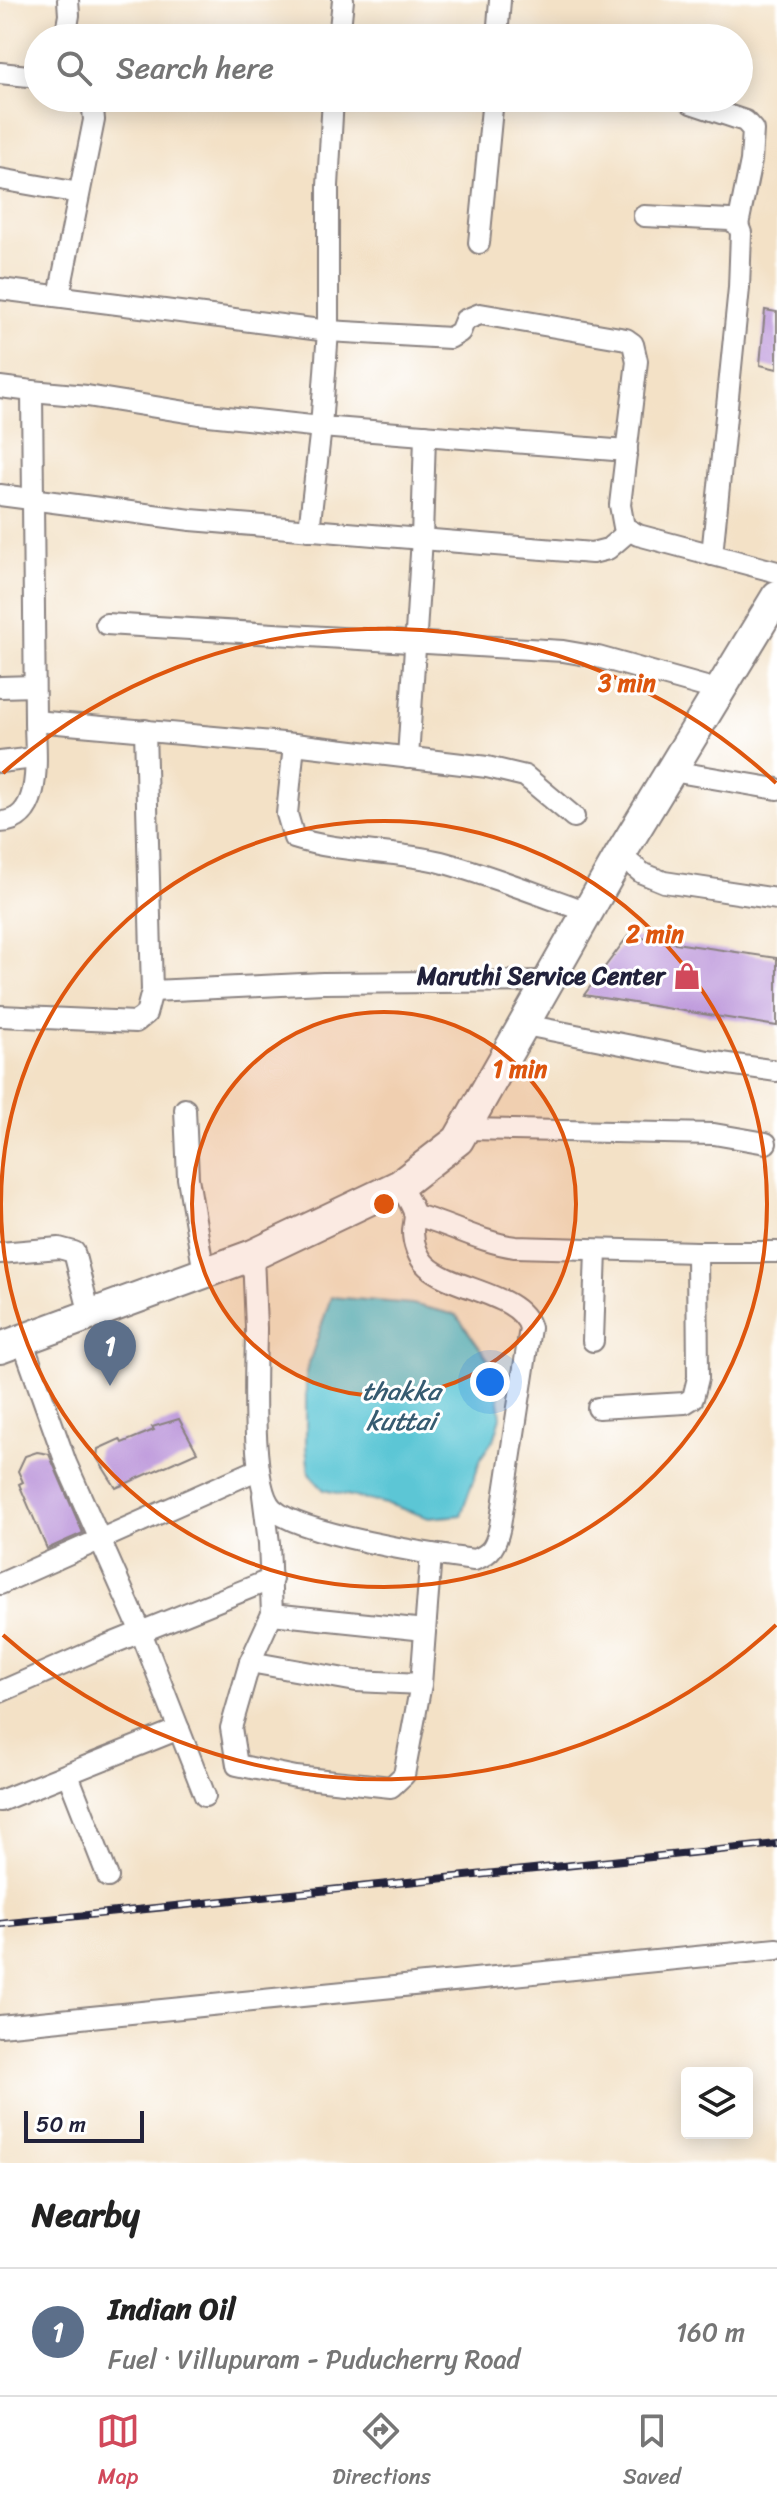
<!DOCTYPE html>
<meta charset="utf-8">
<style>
:root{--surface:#fff;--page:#f6f6f6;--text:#222;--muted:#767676;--line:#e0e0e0;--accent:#d1495b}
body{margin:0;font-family:Sriracha,sans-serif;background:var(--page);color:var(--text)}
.controls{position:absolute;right:24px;bottom:24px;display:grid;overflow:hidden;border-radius:8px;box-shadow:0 4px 20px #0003}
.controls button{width:72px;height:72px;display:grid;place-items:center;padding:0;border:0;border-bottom:2px solid var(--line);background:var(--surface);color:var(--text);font:40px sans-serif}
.scale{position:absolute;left:24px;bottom:20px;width:120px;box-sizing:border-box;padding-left:8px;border:4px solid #22223b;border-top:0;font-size:22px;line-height:28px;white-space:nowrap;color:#22223b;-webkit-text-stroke:6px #fff;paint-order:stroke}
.you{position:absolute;left:490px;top:1382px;width:28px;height:28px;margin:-20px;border:6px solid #fff;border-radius:50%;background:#1a73e8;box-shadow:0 0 0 12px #1a73e833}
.badge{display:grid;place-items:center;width:52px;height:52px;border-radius:50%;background:var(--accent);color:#fff;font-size:26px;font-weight:700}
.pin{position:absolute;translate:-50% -66px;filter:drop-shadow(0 2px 4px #0008)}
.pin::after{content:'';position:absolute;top:42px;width:28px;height:24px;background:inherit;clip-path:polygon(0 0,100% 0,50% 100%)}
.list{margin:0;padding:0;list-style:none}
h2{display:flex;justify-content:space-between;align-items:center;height:104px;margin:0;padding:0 32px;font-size:34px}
h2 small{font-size:26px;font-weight:400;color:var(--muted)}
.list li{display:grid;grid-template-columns:52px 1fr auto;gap:24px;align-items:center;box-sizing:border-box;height:128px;padding:0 32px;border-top:2px solid var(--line)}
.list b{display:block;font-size:30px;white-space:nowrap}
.list p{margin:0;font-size:26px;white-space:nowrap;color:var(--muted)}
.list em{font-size:26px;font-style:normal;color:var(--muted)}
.icon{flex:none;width:44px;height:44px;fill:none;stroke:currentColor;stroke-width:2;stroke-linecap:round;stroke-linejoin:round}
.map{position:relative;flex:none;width:777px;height:2163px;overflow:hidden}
.search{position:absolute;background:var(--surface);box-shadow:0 4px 20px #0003;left:24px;right:24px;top:24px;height:88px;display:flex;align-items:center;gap:20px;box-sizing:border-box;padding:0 28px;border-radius:44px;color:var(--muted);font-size:30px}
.sheet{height:232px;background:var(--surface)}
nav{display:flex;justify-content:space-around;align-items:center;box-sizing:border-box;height:112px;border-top:2px solid var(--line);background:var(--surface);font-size:22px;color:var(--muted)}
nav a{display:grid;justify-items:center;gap:4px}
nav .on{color:var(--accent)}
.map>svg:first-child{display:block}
</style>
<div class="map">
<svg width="777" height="2163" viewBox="0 0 777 2163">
<rect width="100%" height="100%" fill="#fff"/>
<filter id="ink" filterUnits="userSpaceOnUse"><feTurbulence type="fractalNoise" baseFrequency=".0125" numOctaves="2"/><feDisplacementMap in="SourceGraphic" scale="16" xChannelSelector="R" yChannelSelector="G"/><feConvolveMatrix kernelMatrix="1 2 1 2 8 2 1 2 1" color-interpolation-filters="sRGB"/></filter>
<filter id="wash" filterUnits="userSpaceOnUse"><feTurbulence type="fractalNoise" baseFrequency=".006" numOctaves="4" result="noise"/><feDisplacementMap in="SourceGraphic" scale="32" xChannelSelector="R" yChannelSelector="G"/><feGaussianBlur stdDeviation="1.8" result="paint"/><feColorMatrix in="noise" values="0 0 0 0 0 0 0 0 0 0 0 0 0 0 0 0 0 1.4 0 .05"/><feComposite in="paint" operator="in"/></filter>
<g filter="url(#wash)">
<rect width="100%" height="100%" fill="#f3e1c6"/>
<path fill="#5bc6d5" stroke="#3e7488" stroke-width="2" d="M331,1297L412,1304L456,1315L495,1369L501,1417L495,1437L482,1456L461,1515L429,1518L391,1505L324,1490L309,1474L306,1446V1372Z"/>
<g id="blocks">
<g fill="#bb95da">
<path d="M765,310L777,312V369L760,365Z"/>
<path d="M628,936L777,958V1026L584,995Z"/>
<path d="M179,1419L197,1452L116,1488L97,1458L98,1449L120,1439L122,1443L154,1430L152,1427Z"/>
<path d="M37,1452L49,1454L83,1533L47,1549L19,1484L23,1482L18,1471L25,1456Z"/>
</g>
</g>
</g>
<g filter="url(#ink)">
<use href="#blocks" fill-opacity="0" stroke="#8a8280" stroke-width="2"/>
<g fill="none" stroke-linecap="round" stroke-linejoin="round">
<g stroke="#8a8280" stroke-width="24">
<g id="minor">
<path d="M65,38L69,15L68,0"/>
<path d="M339,38L343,0"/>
<path d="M497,38L500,0"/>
<path d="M0,73L38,77"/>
<path d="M333,98L328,186V331L321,427L627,451"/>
<path d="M691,103L745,121L753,130L751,161L738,225"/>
<path d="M0,179L79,193"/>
<path d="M644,216L730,220L738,225L741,233L739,288L712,555"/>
<path d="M479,243L493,98"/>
<path d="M0,289L328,331L450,338L460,332L465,320L480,314L626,339L633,344L637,361L620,505L624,527L638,535L777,572"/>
<path d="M59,296L94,120L92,98"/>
<path d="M0,387L32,391L35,721C35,752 45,821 0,822"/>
<path d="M32,391L87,396L199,414L321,427L309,530"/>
<path d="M0,495L191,520L592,553L608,549L629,531"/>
<path d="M106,624L563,651L598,657L720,691"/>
<path d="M0,687L34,686"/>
<path d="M35,721L294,744L487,767L525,776L574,817"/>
<path d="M145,730L152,991L323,983L549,981"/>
<path d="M294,744L287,814L294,838C341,853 392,850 441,862C490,875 539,895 588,912"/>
<path d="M408,758L422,538L425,435"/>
<path d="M0,762L35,758"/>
<path d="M672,771L777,789"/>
<path d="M620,855L642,873L664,882L777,899"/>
<path d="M0,1016L136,1022L146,1014L152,991"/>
<path d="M525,1025L708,1061L777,1071"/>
<path d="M185,1109L188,1178L204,1273"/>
<path d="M466,1129L714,1134L766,1143"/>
<path d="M415,1215C449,1224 480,1242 515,1247L697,1252H777"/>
<path d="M0,1253L59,1248L74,1252L90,1315"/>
<path d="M253,1255C254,1279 255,1304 256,1328C256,1364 249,1487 273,1509C299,1534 434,1555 474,1560C492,1554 496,1545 500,1526L530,1328C521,1293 452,1290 427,1266C418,1258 413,1243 413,1232C413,1225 416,1219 414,1213C412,1204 404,1194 400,1185"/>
<path d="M22,1340L66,1463L141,1632L205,1796"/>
<path d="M593,1341L596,1250"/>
<path d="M598,1408L685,1403L693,1398L698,1378L697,1252"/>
<path d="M263,1495L269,1543L272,1614L250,1662L231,1728L237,1765L296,1777L391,1787L404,1775L421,1684L431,1554"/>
<path d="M0,1584L259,1469"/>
<path d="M272,1614L425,1630"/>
<path d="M250,1662L356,1681L421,1684"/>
<path d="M0,1692L96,1650L272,1579"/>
<path d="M68,1775L108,1877"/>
<path d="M0,1801L179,1729"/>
<path d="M0,2026L777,1949"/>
</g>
</g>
<g stroke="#8a8280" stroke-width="34">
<path id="highway" d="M0,1348L253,1255L400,1185L458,1140L620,855L777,596"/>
</g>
<use href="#minor" stroke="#fff" stroke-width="20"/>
<use href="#highway" stroke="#fff" stroke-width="30"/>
<g stroke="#22223b" stroke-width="8">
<path id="rail" d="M0,1924L777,1844"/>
</g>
<use href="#rail" stroke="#fff" stroke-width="5" stroke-dasharray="15" stroke-linecap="butt"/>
</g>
</g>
<circle cx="384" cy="1204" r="192" fill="#de560e" fill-opacity=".12"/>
<g fill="none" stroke="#de560e" stroke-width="4">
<circle cx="384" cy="1204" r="192"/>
<circle cx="384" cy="1204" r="383"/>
<path d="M776 1625A575 575 0 0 1 3 1635M3 773A575 575 0 0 1 776 783"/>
</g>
<defs>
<g id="shop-bare" transform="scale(2.16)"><path d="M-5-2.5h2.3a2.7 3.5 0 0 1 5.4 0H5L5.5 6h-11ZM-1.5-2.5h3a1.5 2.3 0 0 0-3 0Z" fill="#d1495b" stroke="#fff" stroke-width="2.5" paint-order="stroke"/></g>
</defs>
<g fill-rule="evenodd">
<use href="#shop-bare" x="687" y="976"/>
</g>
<g text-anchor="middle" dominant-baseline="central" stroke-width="6" stroke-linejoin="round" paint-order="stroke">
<g font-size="24" font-weight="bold" fill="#22223b" stroke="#fff" text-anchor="end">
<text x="665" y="976">Maruthi Service Center</text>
</g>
<g font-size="26" font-style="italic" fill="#365b71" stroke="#fff">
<text x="401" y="1391">thakka<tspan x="401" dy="30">kuttai</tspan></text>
</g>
</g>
<circle cx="384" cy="1204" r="12" fill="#de560e" stroke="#fff" stroke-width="4"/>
<g font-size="24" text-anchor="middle" font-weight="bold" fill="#de560e" stroke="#fff" stroke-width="6" stroke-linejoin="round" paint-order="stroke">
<text x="627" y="691">3 min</text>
<text x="655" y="942">2 min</text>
<text x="520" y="1077">1 min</text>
</g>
</svg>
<div class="controls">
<button><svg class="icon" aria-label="layers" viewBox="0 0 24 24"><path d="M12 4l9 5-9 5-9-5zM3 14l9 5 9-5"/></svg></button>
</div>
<div class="scale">50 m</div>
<div class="you"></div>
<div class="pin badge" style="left:110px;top:1386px;background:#5c6f8a">1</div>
<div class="search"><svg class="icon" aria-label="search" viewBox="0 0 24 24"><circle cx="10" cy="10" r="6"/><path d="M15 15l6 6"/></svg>Search here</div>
</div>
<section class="sheet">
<h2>Nearby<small></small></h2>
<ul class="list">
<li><span class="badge" style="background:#5c6f8a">1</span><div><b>Indian Oil</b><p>Fuel · Villupuram - Puducherry Road</p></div><em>160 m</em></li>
</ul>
</section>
<nav>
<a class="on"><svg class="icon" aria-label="map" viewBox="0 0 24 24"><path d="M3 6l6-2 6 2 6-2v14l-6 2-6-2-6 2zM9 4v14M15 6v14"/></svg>Map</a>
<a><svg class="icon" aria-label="directions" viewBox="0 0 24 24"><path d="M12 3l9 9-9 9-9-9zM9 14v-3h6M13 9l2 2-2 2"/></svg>Directions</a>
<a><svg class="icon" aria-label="saved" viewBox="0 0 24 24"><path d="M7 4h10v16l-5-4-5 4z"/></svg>Saved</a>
</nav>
